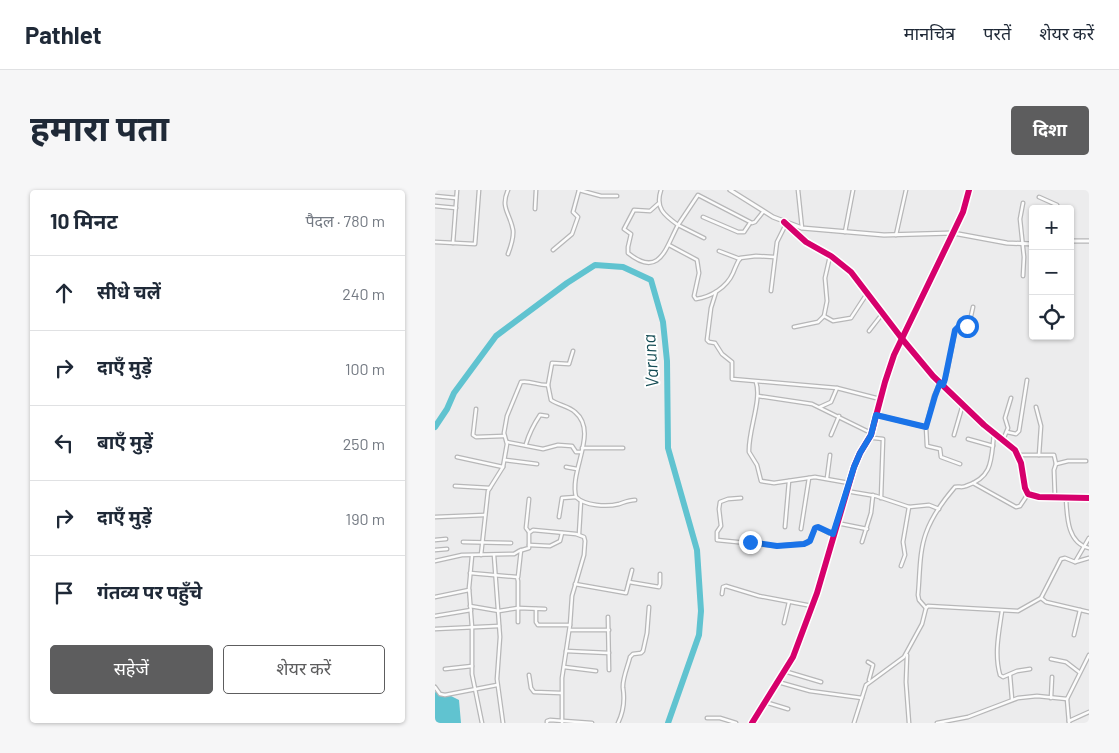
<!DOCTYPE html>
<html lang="hi">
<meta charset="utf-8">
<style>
:root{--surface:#fff;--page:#f6f6f7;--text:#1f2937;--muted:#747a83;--line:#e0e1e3;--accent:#5d5d5e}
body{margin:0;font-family:Barlow,"Noto Sans Devanagari",sans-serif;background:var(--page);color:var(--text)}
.controls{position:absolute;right:15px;top:15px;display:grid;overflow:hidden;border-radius:5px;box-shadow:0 1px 4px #0004}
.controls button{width:45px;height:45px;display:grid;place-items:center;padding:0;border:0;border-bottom:1px solid var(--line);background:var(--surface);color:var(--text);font:25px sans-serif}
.stop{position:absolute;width:15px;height:15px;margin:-11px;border:4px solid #1a73e8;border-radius:50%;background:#fff}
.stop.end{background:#1a73e8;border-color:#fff;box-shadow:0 1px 5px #0008}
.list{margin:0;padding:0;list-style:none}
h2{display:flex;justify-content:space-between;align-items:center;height:65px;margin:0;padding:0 20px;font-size:21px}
h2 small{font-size:16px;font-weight:400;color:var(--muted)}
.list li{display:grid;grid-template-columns:32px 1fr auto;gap:15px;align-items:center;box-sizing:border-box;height:75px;padding:0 20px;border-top:1px solid var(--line)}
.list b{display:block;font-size:19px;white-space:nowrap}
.list em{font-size:16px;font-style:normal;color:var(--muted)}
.actions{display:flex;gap:10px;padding:15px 20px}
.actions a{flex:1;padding:11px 0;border:1px solid var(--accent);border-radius:5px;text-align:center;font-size:18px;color:var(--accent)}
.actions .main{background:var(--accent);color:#fff}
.icon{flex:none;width:28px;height:28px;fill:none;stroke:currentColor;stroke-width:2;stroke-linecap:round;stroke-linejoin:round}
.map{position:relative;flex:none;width:654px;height:533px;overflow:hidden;border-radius:5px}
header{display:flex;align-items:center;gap:30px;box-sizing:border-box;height:70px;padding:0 25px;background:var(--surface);border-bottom:1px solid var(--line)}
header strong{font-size:24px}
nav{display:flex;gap:28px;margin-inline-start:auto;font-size:18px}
.intro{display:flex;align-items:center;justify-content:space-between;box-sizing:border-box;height:120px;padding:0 30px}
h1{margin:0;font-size:35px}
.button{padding:12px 22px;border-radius:5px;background:var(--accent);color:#fff;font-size:18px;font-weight:700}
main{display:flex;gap:30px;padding:0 30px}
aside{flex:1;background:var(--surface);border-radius:5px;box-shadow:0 1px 4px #0004}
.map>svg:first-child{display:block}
</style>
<header>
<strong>Pathlet</strong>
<nav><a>मानचित्र</a><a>परतें</a><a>शेयर करें</a></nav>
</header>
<div class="intro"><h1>हमारा पता</h1><a class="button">दिशा</a></div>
<main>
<aside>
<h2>10 मिनट<small>पैदल · 780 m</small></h2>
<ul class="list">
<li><svg class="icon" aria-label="ahead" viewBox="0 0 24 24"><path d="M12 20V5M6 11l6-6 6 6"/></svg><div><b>सीधे चलें</b></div><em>240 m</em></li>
<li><svg class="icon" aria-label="right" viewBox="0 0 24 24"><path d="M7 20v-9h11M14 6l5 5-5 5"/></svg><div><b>दाएँ मुड़ें</b></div><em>100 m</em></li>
<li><svg class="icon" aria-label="left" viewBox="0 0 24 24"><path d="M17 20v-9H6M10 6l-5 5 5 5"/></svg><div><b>बाएँ मुड़ें</b></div><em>250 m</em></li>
<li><svg class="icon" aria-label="right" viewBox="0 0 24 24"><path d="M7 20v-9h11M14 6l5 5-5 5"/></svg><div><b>दाएँ मुड़ें</b></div><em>190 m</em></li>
<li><svg class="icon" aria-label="arrive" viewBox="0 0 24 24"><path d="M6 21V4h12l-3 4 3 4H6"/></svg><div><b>गंतव्य पर पहुँचे</b></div></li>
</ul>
<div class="actions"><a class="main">सहेजें</a><a>शेयर करें</a></div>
</aside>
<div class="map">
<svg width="654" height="533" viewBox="0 0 654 533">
<rect width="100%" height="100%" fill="#ececed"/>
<path fill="#60c3d0" d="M0,502L6,505H14L24,510L26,533H0Z"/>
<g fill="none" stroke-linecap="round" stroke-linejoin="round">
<path stroke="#60c3d0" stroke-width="6" d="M0,237L12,219L19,203L61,146L132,93L160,75L188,77L216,90L228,132L232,171L233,258L262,360L266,421L264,445L233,533"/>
<g stroke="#b7b7b8" stroke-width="5">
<g id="minor">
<path d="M73,0C65,18 75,23 78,40C79,48 76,56 73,64"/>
<path d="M144,0L166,6H182"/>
<path d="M363,0L367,38"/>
<path d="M0,6L21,8"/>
<path d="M604,7L622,15L624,19"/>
<path d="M224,13L215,21L199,20L189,39L196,44L193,57V63C225,89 231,57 243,35C229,25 220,18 226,0"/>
<path d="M0,16L21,18"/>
<path d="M100,19L101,0"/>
<path d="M268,27L303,42H309L315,33"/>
<path d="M349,32L371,52L396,66L416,82L468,150L498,186L549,235L580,260L586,273L590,298L593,304L604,307L654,308"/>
<path d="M410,42L418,0"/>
<path d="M461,45L471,0"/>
<path d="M269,48L243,35L263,5L317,33L320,32L328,22"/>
<path d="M0,52L40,54L44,0"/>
<path d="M18,53L22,0"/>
<path d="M234,55L262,70L264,83L259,106L261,109C276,107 292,97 298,83C300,78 302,73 305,68L321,66L339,67"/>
<path d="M118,60L137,44L143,27L138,22L144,0"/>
<path d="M284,61L305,69"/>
<path d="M588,86L589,67L585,29L588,13"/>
<path d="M336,101L342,52L351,34"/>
<path d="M281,102L276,118L272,150L274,152L280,153L287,164L297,172V189L402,198L445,209"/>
<path d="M389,126L392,111L390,88L395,66"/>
<path d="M359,137L383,132L389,126L398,131L416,128L433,102"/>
<path d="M434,141L448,123"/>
<path d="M138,161L134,174L117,173L113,195L116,210C123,215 134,216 140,222C164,242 134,280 141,307C150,316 172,317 184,314C190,312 194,310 200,310"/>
<path d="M321,192C327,210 313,241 314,262L322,275L326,291L339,293L380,287L414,293"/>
<path d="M508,195L512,182L520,141L524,136L534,135L538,117"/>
<path d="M323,206L377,214L436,243"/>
<path d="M385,217L396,212L402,198"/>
<path d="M601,217L606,236L604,265"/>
<path d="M41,219L38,245L41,247L69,246"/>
<path d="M441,225L491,237L492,256L505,259L506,267L525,274"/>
<path d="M491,237L499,206L505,193"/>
<path d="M572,242L581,244L584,241L592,190"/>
<path d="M396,245L404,226"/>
<path d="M436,245L439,248L448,249L446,308"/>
<path d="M519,245L528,214"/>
<path d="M533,249L558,256"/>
<path d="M568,250L573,238L570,228L576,208"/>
<path d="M72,252L108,259L123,255L137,256L141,262H146"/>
<path d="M91,254C94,244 99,234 105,225L112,226"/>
<path d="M147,258H188"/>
<path d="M583,265H619L621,274"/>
<path d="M22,267L68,277"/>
<path d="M70,270L102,274"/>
<path d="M131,277L142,279"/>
<path d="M392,288L395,265"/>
<path d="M538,293L581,317L585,316L593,304"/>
<path d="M20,296L55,298"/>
<path d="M411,301L441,306L474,317L494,315L504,319"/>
<path d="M306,308L293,309L285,312L284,319L286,336L282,342V350L342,356L373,353L381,337L385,338L398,345"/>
<path d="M620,308L619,280L621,274L633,271H651"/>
<path d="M631,308C632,326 632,353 654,358"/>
<path d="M94,309L91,338L94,342"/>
<path d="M0,327L50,325"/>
<path d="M124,327L127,308L141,307"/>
<path d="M402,333L432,339"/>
<path d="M350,337L354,291"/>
<path d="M366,339L374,288"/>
<path d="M144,344L146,311"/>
<path d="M0,350L11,349"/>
<path d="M28,352L76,353"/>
<path d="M427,352L436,323L438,305"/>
<path d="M94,355L115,356L125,351L127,343"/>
<path d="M0,360L12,359"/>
<path d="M46,365L53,301L68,277L72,254L69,243L72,226L86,192C95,190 104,196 113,195"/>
<path d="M59,365L65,447L62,489L68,533"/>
<path d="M37,366L34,398L37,437V484L47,533"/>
<path d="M0,371L27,365L79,364L84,361L94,358V343L98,340L141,344L149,347L150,351L149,365L137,406L135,435L127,488V533"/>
<path d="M640,372L654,348"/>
<path d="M466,376L470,365L468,352L474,317"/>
<path d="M35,383L82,387L83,391V432"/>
<path d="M83,387L86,360"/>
<path d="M194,392L224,397L225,394V384"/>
<path d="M140,394L191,403L197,380"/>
<path d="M287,404L288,397L291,396L324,406L377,416"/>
<path d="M0,407L34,400"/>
<path d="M606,408L611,412L654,422"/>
<path d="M35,416L64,421L83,418L110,419"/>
<path d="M491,418L484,410L483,405C485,385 484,362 491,343C497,326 508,311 520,297C524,296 527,298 531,296C559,287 556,268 559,244"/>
<path d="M101,419V432L103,435H135"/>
<path d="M567,421C564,442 559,464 565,485L568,487L582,481L595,479"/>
<path d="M0,426L36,420"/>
<path d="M173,427L174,480"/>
<path d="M349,433L354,412"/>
<path d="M0,439L64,436"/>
<path d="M135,440H174"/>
<path d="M639,445L645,420"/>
<path d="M131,461L174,463"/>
<path d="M472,465L471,492L474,533"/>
<path d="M616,469L631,472L644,482"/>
<path d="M433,472L438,475L434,490"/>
<path d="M129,477L161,481"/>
<path d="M10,479L37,476"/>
<path d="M349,481L386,492"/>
<path d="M94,485L96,498L99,502L126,503"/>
<path d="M575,485L577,509"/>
<path d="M343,492L375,501L427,508"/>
<path d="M0,497L5,504L10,505L62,495"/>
<path d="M616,508L617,487"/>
<path d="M632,509L634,533"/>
<path d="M330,512L353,519"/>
<path d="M272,528H285L301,533"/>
<path d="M634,531L654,522"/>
<path d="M112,533V531L115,530L157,533"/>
<path d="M183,533C189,521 190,511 188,498C187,489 193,476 195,467L198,464L206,463L208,461L212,443L214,417"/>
<path d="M317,533L358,467L382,403L419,277L425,263L436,245L450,192L459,165L518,43L528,22L534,0"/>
<path d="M419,533L431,495L469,467L487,434L491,418L493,416L583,421L606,408L626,369L630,368L640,372L654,368"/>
<path d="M502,533L533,527L583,508L602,506L632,509L654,465"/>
</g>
</g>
<g stroke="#b7b7b8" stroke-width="5.5">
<g id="tertiary">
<path d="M295,0L338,27L367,38L449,45L518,43L572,53L598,54"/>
<path d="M635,51H654"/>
</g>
</g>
<use href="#minor" stroke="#fcfcfc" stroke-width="2.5"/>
<use href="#tertiary" stroke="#fcfcfc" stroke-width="3"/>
<g stroke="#fff" stroke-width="9">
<g id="cycleway">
<path d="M349,32L371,52L396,66L416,82L468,150L498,186L549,235L580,260L586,273L590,298L593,304L604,307L654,308"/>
<path d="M317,533L358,467L382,403L419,277L425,263L436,245L450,192L459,165L518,43L528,22L534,0"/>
</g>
</g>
<use href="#cycleway" stroke="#d6006c" stroke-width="6"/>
</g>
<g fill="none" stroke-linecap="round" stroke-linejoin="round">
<path stroke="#1a73e8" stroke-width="6" d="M315,352L342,356L369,354L375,351L380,338L383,337L398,344L419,277L425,263L436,245L441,225L491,237L500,206L505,193L508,195L510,189L520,140L524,136H532"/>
</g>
<g text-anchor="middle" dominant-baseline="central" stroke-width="4" stroke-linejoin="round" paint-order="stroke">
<g font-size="18" font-style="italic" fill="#144c54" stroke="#fff">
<text transform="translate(215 171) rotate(-94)">Varuna</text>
</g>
</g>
</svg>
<div class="controls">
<button>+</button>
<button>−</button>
<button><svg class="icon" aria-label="locate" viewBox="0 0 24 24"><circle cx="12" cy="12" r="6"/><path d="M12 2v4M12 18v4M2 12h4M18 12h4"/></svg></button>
</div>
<div class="stop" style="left:532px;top:136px"></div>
<div class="stop end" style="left:315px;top:352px"></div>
</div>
</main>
